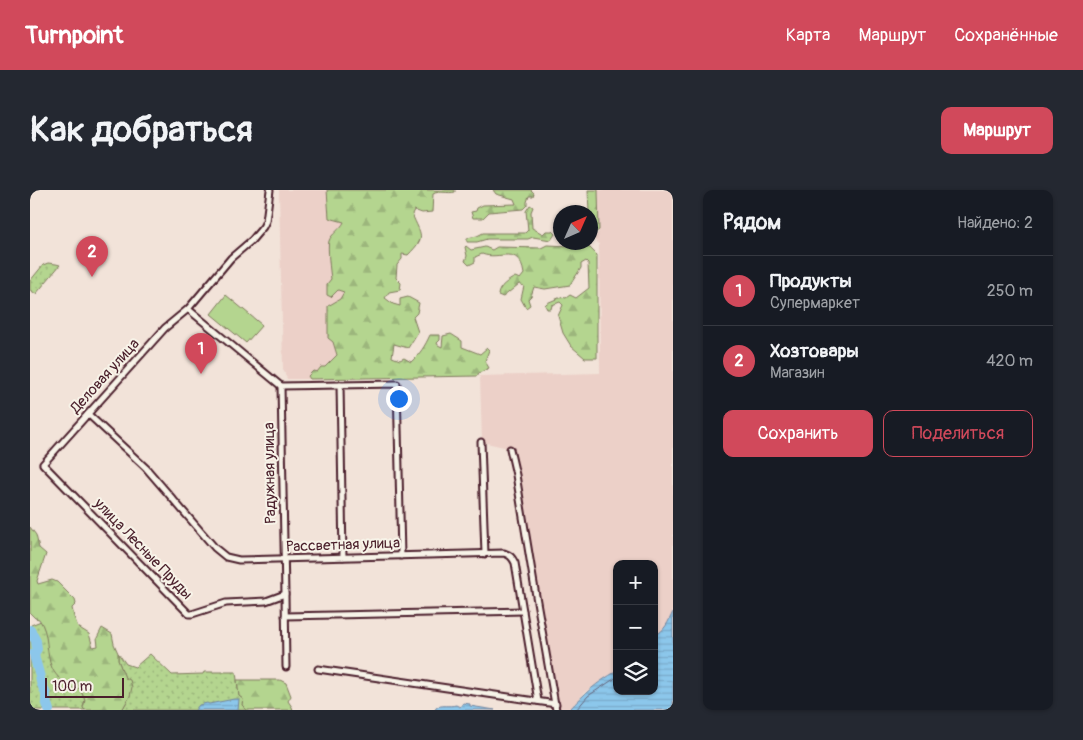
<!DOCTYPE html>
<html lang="ru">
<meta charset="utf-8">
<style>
:root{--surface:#171b24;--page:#242831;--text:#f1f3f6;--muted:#9ea1a6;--line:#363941;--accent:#d1495b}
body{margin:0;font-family:Pangolin,sans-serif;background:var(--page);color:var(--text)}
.controls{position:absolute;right:15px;bottom:15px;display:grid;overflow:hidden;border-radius:10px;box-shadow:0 1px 4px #0004}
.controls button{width:45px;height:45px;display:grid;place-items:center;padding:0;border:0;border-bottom:1px solid var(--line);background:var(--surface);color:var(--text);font:25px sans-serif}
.compass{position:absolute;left:523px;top:15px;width:45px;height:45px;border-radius:50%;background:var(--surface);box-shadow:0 1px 4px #0004;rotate:45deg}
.scale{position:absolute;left:15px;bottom:12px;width:79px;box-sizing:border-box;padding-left:5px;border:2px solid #4a1f2b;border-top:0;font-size:14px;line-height:18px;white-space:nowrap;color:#4a1f2b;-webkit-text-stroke:4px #f7f3e8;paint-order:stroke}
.you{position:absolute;left:368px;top:208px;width:18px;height:18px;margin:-12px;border:4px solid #fff;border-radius:50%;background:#1a73e8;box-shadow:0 0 0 8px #1a73e833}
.badge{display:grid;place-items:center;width:32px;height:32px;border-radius:50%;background:var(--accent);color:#fff;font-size:16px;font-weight:700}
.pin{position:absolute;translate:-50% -41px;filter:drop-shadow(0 1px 2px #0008)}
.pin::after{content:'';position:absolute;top:26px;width:18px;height:15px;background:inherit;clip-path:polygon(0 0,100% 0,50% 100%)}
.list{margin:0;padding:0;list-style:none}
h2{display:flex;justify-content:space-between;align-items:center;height:65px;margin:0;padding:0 20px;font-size:21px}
h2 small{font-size:16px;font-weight:400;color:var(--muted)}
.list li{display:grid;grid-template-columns:32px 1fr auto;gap:15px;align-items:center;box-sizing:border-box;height:70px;padding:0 20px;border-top:1px solid var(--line)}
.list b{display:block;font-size:19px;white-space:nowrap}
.list p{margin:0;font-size:16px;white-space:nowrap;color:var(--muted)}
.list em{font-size:16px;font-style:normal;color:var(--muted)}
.actions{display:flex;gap:10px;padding:15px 20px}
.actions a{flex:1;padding:11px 0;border:1px solid var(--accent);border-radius:10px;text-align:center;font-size:18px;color:var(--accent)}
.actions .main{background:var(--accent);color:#fff}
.icon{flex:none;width:28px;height:28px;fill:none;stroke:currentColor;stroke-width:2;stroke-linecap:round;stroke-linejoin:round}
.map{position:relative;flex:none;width:643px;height:520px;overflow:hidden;border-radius:10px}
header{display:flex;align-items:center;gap:30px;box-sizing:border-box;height:70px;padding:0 25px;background:var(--accent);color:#fff}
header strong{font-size:24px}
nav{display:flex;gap:28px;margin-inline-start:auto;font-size:18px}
.intro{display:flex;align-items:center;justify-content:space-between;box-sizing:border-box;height:120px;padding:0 30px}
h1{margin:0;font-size:35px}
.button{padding:12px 22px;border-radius:10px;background:var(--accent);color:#fff;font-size:18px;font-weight:700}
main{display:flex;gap:30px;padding:0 30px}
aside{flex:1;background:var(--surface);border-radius:10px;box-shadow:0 1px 4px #0004}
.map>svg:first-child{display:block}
</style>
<header>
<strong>Turnpoint</strong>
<nav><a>Карта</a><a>Маршрут</a><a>Сохранённые</a></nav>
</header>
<div class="intro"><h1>Как добраться</h1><a class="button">Маршрут</a></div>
<main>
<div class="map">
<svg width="643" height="520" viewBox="0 0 643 520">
<defs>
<pattern id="grass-dots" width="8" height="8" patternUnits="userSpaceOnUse" patternTransform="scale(1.25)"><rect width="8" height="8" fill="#b4d58f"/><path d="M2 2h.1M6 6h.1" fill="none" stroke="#9cb67c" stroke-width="1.8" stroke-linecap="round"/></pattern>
<pattern id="forest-firs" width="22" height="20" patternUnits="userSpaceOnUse" patternTransform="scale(1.25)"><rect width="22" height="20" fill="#b4d58f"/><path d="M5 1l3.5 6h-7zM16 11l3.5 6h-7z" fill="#9cb67c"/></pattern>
<pattern id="water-rules" width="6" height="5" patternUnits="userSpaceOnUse" patternTransform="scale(1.25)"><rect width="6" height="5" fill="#8cc7eb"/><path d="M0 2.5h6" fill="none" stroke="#7aaaca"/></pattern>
</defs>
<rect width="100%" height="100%" fill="#f2e3d9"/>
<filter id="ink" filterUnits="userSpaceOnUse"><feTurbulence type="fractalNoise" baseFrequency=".02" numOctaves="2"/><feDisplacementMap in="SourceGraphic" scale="10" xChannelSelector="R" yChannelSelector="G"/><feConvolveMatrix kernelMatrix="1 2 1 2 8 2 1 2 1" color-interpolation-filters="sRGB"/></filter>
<g filter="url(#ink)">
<g fill="#ecd0c8">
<path d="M249,0H297L299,28L314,32L313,35L308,39L299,52L301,89L308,99L314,102L310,109L303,152L307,165L295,177L287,182L283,181L278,186L280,189H257L253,179Z"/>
<path d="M568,0H643V422L637,436L630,443L624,446V374H587V481L575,488L555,502L539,520H530L509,405L490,283L484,260L474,257L452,252L450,186L570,183L569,54L563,48L569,42Z"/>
</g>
<g fill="url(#grass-dots)" stroke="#7f7a5d">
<path d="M18,73L26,74L30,75L6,104L0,100V91L13,75Z"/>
<path d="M11,431L15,440L22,477L50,499L55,510L53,517L55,520H0V450L6,451L9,449L6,443L1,437V435Z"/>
<path d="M88,463L96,474L105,477L120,464L142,485L173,484L174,482H206L209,506L213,509L214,518L217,520H92L100,506L95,488L88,470Z"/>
</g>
<g fill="url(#forest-firs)" stroke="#7f7a5d">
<path d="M297,0H425V2C418,4 410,0 403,4L402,22L392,23L384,20L382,24C391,46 397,46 378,65L372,64V69L367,75L366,88L371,93L370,100L359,102L355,108L363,114L370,116V109L378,107L389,113L387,123L383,127L388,142L378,158L364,154L362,167L370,170L374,168L381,172C390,164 395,156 400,145H410V150L407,153L408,155L412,157L413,146L421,144L432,151V157L450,164L457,158L459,160L455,171L459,178L449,183L447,186L280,189L278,186L283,181L287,182L291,177H295L307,165L303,152L298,148V116L310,109L314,102L308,100L301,107L297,105V94L301,89C300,82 297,56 299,51C301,44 311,39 314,32L299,28Z"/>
<path d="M463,0H501L504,3L503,6H499L497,12V15L493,19L459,22L453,28H443L441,22L446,21L447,18L453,15L486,14L484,9L466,4Z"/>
<path d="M558,0H568L569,40L561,46L560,22H559Z"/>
<path d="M500,15L503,17L501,22L502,38L513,44L516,41H522L525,44L521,50L503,47L498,49H457L447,52H437V48L447,46L453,43H495L498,40L496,21Z"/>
<path d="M556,54L567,65V168H555L541,156L533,143L528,126L533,115L530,112L522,115L521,119H517L515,115L517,113L531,107L536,108L540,105L546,108L559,98L558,73L556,71L551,74V78L540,95L515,99L504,97L501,106L498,109L500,115L496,118L491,109L494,96L489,94L473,107L468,105C469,96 478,91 485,87L490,89L494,84C489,53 469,71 452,64L445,67V72L439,75L435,71L437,66L435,57L436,56L441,60L455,57L462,60L467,57L511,58L517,55L541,56Z"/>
<path d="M0,337L6,345L9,358L16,364L7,391L8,394L22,390L27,392L45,410L46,414L42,418L44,427L48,437L59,444L63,457L68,456L67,448L72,438L82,444L84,454L88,463V470L95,488L100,490L102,497L100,506L92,520H55L53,518L55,510L50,499L45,497L41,499C35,493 26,487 22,478C15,463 20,444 9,429L5,428L0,423Z"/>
<path d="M207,490H250L256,493L261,506L258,511L262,517L263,520H217L212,515L213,509L209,506Z"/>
</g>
<path fill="#b4d58f" stroke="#7f7a5d" d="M196,105L232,135L216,153L181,124Z"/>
<g fill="url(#water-rules)" stroke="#72849e">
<path d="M643,422V520H539C555,503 566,493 587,481V501H624V446C635,441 638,432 643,422Z"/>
<path d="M204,509H209L208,520H165L169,515L177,513L179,514Z"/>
<path d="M433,513L440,514V516L465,520H405L406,518C411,514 419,517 426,515L430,517Z"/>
</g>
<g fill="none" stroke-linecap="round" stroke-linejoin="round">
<path stroke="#646278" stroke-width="1" d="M546,520L558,506L587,487"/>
<path stroke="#8cc7eb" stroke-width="10" d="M0,440L6,451L7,459L4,464L5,469L10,487L11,492L16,504V511L19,520"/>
<g stroke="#4a1f2b" stroke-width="9">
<g id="street">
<path d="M240,0L236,31L233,37L222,50L201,68L158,119L135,138L13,274L159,424H162L196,413L236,411L255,404L256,477"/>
<path d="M158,119L251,196"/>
<path d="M310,195L313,367"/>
<path d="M251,196L367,194L371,366"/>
<path d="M251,196L255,404"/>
<path d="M58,224L116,278L185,358L196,367L209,370L474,363C480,365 482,367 485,373L508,511"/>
<path d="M451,252L455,364"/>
<path d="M480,259L486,285L506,406L526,520"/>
<path d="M255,426L493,421"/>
<path d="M288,479L526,514"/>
</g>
</g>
<use href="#street" stroke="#f7f3e8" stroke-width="5"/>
</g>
</g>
<g text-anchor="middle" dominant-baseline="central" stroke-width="4" stroke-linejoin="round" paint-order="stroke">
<g font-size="15" fill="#4a1f2b" stroke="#f7f3e8">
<text transform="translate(75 186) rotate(-48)">Деловая улица</text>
<text transform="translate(240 283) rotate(-91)">Радужная улица</text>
<text transform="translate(313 355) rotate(-2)">Рассветная улица</text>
<text transform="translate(113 359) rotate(46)">улица Лесные Пруды</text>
</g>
</g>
</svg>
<div class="controls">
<button>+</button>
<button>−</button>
<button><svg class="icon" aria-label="layers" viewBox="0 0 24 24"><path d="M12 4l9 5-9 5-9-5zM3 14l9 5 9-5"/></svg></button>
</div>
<svg class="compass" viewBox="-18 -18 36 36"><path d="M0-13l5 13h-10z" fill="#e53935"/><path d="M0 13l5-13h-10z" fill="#9ea1a6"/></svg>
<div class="scale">100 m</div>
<div class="you"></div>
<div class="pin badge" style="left:171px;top:184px">1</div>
<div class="pin badge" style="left:62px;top:87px">2</div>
</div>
<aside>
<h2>Рядом<small>Найдено: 2</small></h2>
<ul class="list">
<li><span class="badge">1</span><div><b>Продукты</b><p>Супермаркет</p></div><em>250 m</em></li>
<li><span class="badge">2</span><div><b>Хозтовары</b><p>Магазин</p></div><em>420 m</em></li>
</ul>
<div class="actions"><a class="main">Сохранить</a><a>Поделиться</a></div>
</aside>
</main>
